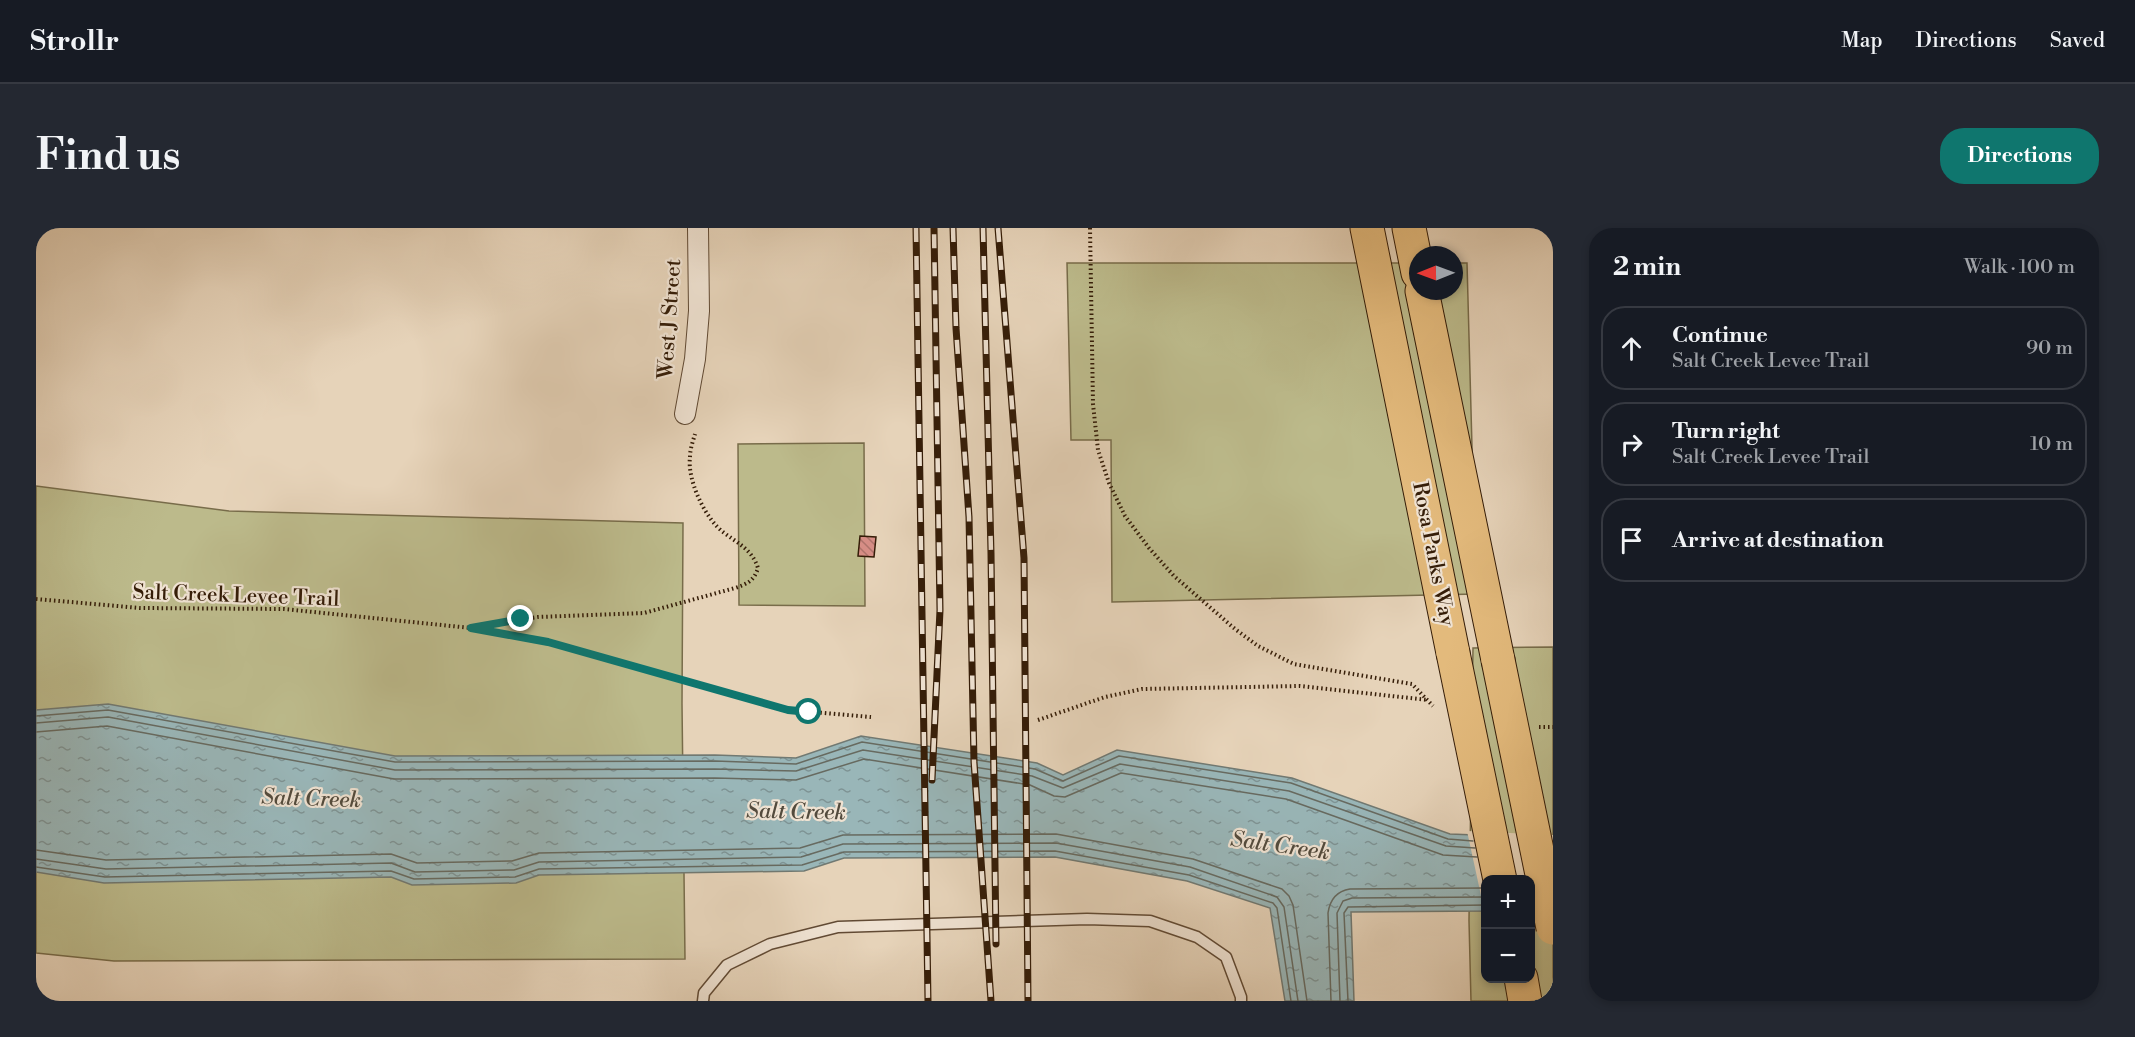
<!DOCTYPE html>
<meta charset="utf-8">
<style>
:root{--surface:#171b24;--page:#242831;--text:#f1f3f6;--muted:#9ea1a6;--line:#363941;--accent:#0f766e}
body{margin:0;font-family:"Libre Bodoni",serif;background:var(--page);color:var(--text)}
.controls{position:absolute;right:18px;bottom:18px;display:grid;overflow:hidden;border-radius:12px;box-shadow:0 3px 9px #0003}
.controls button{width:54px;height:54px;display:grid;place-items:center;padding:0;border:0;border-bottom:2px solid var(--line);background:var(--surface);color:var(--text);font:30px sans-serif}
.compass{position:absolute;left:1373px;top:18px;width:54px;height:54px;border-radius:50%;background:var(--surface);box-shadow:0 3px 9px #0003;rotate:269deg}
.stop{position:absolute;width:18px;height:18px;margin:-14px;border:4px solid #0f766e;border-radius:50%;background:#fff}
.stop.end{background:#0f766e;border-color:#fff;box-shadow:0 2px 6px #0008}
.list{margin:0;padding:0;list-style:none}
h2{display:flex;justify-content:space-between;align-items:center;height:78px;margin:0;padding:0 24px;font-size:26px}
h2 small{font-size:20px;font-weight:400;color:var(--muted)}
.list li{display:grid;grid-template-columns:39px 1fr auto;gap:18px;align-items:center;box-sizing:border-box;height:84px;margin:0 12px 12px;padding:0 12px;border:2px solid var(--line);border-radius:24px}
.list b{display:block;font-size:22px;white-space:nowrap}
.list p{margin:0;font-size:20px;white-space:nowrap;color:var(--muted)}
.list em{font-size:20px;font-style:normal;color:var(--muted)}
.icon{flex:none;width:33px;height:33px;fill:none;stroke:currentColor;stroke-width:2;stroke-linecap:round;stroke-linejoin:round}
.map{position:relative;flex:none;width:1517px;height:773px;overflow:hidden;border-radius:24px}
header{display:flex;align-items:center;gap:36px;box-sizing:border-box;height:84px;padding:0 30px;background:var(--surface);border-bottom:2px solid var(--line)}
header strong{font-size:28px}
nav{display:flex;gap:33px;margin-inline-start:auto;font-size:21px}
.intro{display:flex;align-items:center;justify-content:space-between;box-sizing:border-box;height:144px;padding:0 36px}
h1{margin:0;font-size:42px}
.button{padding:15px 27px;border-radius:24px;background:var(--accent);color:#fff;font-size:21px;font-weight:700}
main{display:flex;gap:36px;padding:0 36px}
aside{flex:1;background:var(--surface);border-radius:24px;box-shadow:0 3px 9px #0003}
.map>svg:first-child{display:block}
</style>
<header>
<strong>Strollr</strong>
<nav><a>Map</a><a>Directions</a><a>Saved</a></nav>
</header>
<div class="intro"><h1>Find us</h1><a class="button">Directions</a></div>
<main>
<div class="map">
<svg width="1517" height="773" viewBox="0 0 1517 773">
<defs>
<pattern id="water-ripples" width="26" height="14" patternUnits="userSpaceOnUse" patternTransform="scale(1.5)"><rect width="26" height="14" fill="#99b6b8"/><path d="M2 4q2-2 4 0t4 0M15 11q2-2 4 0t4 0" fill="none" stroke="#7e9394"/></pattern>
<pattern id="building-back-hatch" width="6" height="6" patternUnits="userSpaceOnUse" patternTransform="scale(1.5)"><rect width="6" height="6" fill="#d68d85"/><path d="M-1 5l2 2M0 0l6 6M5-1l2 2" fill="none" stroke="#ae736b"/></pattern>
</defs>
<rect width="100%" height="100%" fill="#e6d3b9"/>
<filter id="stains"><feTurbulence type="fractalNoise" baseFrequency=".00333" numOctaves="4"/><feColorMatrix values="0 0 0 0 .2 0 0 0 0 .09 0 0 0 0 .02 0 0 0 .5 -.17"/></filter>
<radialGradient id="worn" r=".72"><stop offset=".6" stop-color="#630" stop-opacity="0"/><stop offset="1" stop-color="#630" stop-opacity=".3"/></radialGradient>
<g fill="#bcba8b" stroke="#786c4a" stroke-width="1.5" fill-rule="evenodd">
<path d="M1031,35H1382V63H1418V35H1431L1440,366L1076,374L1075,212H1035Z"/>
<path d="M828,215L829,378L703,377L702,216Z"/>
<path d="M0,258L193,283L647,295L646,476L649,731L78,733L0,725Z"/>
<path d="M1517,419V773H1435L1433,693L1437,420ZM1450,652H1494V750H1450Z"/>
</g>
<path fill="url(#water-ripples)" stroke="#717972" stroke-width="1.5" d="M72,476L359,528L679,527L760,530L825,508L1001,535L1027,547L1081,522L1256,550L1414,606L1517,610L1494,652H1450L1449,683L1315,684L1318,773H1249L1234,680L1151,653L1019,629L808,630L768,643L503,647L480,655L376,657L355,649L68,655L0,644V482Z"/>
<path fill="#e6d3b9" d="M1431,603L1517,607V698L1494,694V652H1450L1449,686Z"/>
<g fill="none" stroke-linecap="round" stroke-linejoin="round">
<g stroke="#676a60" stroke-width="1.5">
<path d="M0,488L72,482L359,534L679,533L760,536L826,514L999,541L1027,553L1083,528L1255,555L1412,611L1437,613"/>
<path d="M0,495L72,489L359,542L679,541L760,543L827,522L996,548L1027,560L1084,536L1253,563L1410,618L1439,620"/>
<path d="M0,504L71,498L358,551L679,550L760,552L828,531L994,557L1018,568L1029,569L1085,545L1250,571L1407,627L1441,629"/>
<path d="M0,622L70,632L355,626L381,635L476,633L503,625L764,620L807,607L1020,606L1157,631L1246,661L1253,668L1257,677L1271,773"/>
<path d="M0,631L70,641L355,635L379,644L478,642L503,634L765,629L807,616L1020,615L1154,639L1241,669L1248,679L1262,773"/>
<path d="M0,639L69,649L355,643L378,651L479,649L503,641L766,637L808,624L1019,623L1153,647L1237,675L1241,680L1255,773"/>
<path d="M1295,773L1292,685C1294,671 1301,663 1314,661L1448,660"/>
<path d="M1304,773L1301,685L1307,673L1316,670L1450,669"/>
<path d="M1312,773L1308,685L1312,679L1450,677"/>
</g>
</g>
<path fill="url(#building-back-hatch)" stroke="#351d08" stroke-width="1.5" d="M824,308L840,309L838,329L822,328Z"/>
<g fill="none" stroke-linecap="round" stroke-linejoin="round">
<g stroke="#614a34" stroke-width="13">
<path id="lane" d="M667,773L668,765L691,737L734,716L802,699L1051,691L1114,693L1161,709L1190,729L1205,769V773"/>
</g>
<g stroke="#614a34" stroke-width="22">
<path id="street" d="M649,186L659,131L663,83L662,0"/>
</g>
<g stroke="#351d08" stroke-width="35">
<g id="highway">
<path d="M1331,0L1417,425"/>
<path d="M1373,0L1382,45"/>
<path d="M1386,63L1462,432"/>
<path d="M1485,750L1489,773"/>
</g>
</g>
<g stroke="#351d08" stroke-width="4" stroke-dasharray="1.5 3" stroke-linecap="butt">
<path d="M1054,0L1057,176L1062,222L1073,255L1089,288L1113,320L1138,348L1199,401L1222,418L1258,436L1376,456L1397,478"/>
<path d="M0,371L104,380L248,381L435,400L512,414L752,482L835,489"/>
<path d="M439,399L502,389L608,385L699,360C711,356 718,353 722,340C716,321 701,315 687,304C669,290 651,252 654,229C654,221 657,213 659,206"/>
<path d="M1002,492L1069,469L1106,461L1264,458L1392,472"/>
<path d="M1503,499H1517"/>
</g>
<use href="#lane" stroke="#efe2d2" stroke-width="10"/>
<use href="#street" stroke="#efe2d2" stroke-width="20"/>
<use href="#highway" stroke="#e3ba7c" stroke-width="33"/>
<g stroke="#351d08" stroke-width="7">
<g id="rail">
<path d="M880,0L892,773"/>
<path d="M917,0L920,100L933,289L938,534L955,773"/>
<path d="M947,0L955,325L960,716"/>
<path d="M962,0L988,330L992,773"/>
<path d="M896,552L904,382L898,0"/>
</g>
</g>
<use href="#rail" stroke="#efe2d2" stroke-width="4.5" stroke-dasharray="14" stroke-linecap="butt"/>
<g stroke="#351d08" stroke-width="35" stroke-linecap="butt">
<g id="highway-bridge">
<path d="M1417,425L1464,652"/>
<path d="M1462,432L1517,700"/>
</g>
</g>
<use href="#highway-bridge" stroke="#e3ba7c" stroke-width="33"/>
</g>
<g fill="none" stroke-linecap="round" stroke-linejoin="round">
<path stroke="#0f766e" stroke-width="8" d="M485,391L435,400L512,414L752,482L773,484"/>
</g>
<g text-anchor="middle" dominant-baseline="central" stroke-width="4.5" stroke-linejoin="round" paint-order="stroke">
<g font-size="21" fill="#351d08" stroke="#efe2d2">
<text transform="translate(634 91) rotate(-86)">West J Street</text>
<text transform="translate(1397 326) rotate(79)">Rosa Parks Way</text>
<text transform="translate(200 368) rotate(2)">Salt Creek Levee Trail</text>
</g>
<g font-size="22" font-style="italic" fill="#534b3d" stroke="#efe2d2">
<text transform="translate(275 571) rotate(2)">Salt Creek</text>
<text transform="translate(760 584) rotate(1)">Salt Creek</text>
<text transform="translate(1244 618) rotate(8)">Salt Creek</text>
</g>
</g>
<rect width="100%" height="100%" filter="url(#stains)"/>
<rect width="100%" height="100%" fill="url(#worn)"/>
</svg>
<div class="controls">
<button>+</button>
<button>−</button>
</div>
<svg class="compass" viewBox="-18 -18 36 36"><path d="M0-13l5 13h-10z" fill="#e53935"/><path d="M0 13l5-13h-10z" fill="#9ea1a6"/></svg>
<div class="stop" style="left:773px;top:484px"></div>
<div class="stop end" style="left:485px;top:391px"></div>
</div>
<aside>
<h2>2 min<small>Walk · 100 m</small></h2>
<ul class="list">
<li><svg class="icon" aria-label="ahead" viewBox="0 0 24 24"><path d="M12 20V5M6 11l6-6 6 6"/></svg><div><b>Continue</b><p>Salt Creek Levee Trail</p></div><em>90 m</em></li>
<li><svg class="icon" aria-label="right" viewBox="0 0 24 24"><path d="M7 20v-9h11M14 6l5 5-5 5"/></svg><div><b>Turn right</b><p>Salt Creek Levee Trail</p></div><em>10 m</em></li>
<li><svg class="icon" aria-label="arrive" viewBox="0 0 24 24"><path d="M6 21V4h12l-3 4 3 4H6"/></svg><div><b>Arrive at destination</b></div></li>
</ul>
</aside>
</main>
